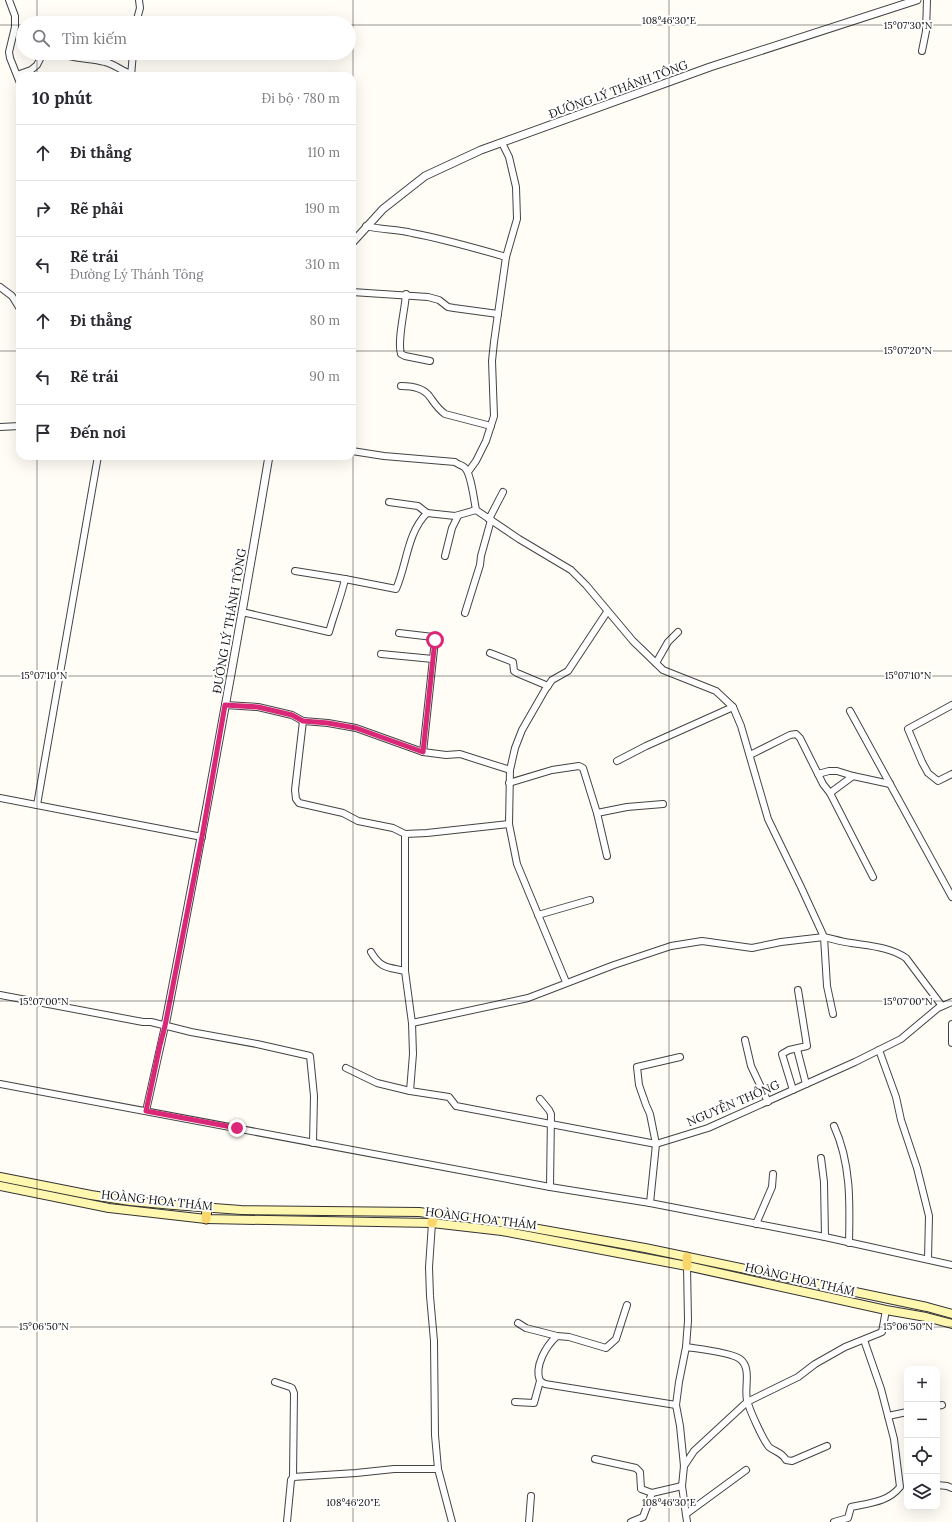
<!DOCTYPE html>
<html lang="vi">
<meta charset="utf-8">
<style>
:root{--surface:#fff;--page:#f2f2f3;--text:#2b2b33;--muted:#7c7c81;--line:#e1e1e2}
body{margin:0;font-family:Lora,serif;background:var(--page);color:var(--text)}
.controls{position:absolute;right:12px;bottom:12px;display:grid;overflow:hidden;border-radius:8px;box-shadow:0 4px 16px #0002}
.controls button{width:36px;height:36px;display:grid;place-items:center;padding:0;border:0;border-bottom:1px solid var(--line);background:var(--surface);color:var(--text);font:20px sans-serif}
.stop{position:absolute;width:12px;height:12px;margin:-9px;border:3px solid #db2777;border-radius:50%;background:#fff}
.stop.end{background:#db2777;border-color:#fff;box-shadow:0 1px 4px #0008}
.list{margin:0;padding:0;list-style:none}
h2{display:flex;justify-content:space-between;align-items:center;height:52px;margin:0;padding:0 16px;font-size:17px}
h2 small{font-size:13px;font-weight:400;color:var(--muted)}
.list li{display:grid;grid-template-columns:26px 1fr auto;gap:12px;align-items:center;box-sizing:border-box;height:56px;padding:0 16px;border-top:1px solid var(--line)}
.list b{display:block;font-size:15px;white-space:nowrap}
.list p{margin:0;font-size:13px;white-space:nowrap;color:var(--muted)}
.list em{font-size:13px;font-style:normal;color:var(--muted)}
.icon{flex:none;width:22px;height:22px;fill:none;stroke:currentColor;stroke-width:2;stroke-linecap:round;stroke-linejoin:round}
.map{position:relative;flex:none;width:952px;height:1522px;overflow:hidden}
.search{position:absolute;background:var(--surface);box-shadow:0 4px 16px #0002;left:16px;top:16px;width:340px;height:44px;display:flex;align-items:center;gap:10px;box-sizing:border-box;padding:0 14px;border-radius:22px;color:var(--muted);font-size:15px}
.panel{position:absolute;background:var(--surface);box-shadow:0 4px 16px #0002;left:16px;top:72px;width:340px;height:388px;border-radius:12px}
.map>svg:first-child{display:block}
</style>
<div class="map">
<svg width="952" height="1522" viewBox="0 0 952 1522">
<rect width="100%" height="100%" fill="#fffdf5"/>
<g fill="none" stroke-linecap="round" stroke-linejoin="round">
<g stroke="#444" stroke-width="8">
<g id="minor">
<path d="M9,0L15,16V27L9,52L10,58L20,83"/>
<path d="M136,23L140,8L139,0"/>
<path d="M922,51L926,31L927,0"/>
<path d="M58,53C73,59 90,58 105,62C114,64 122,71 131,74"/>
<path d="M17,75L31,70L37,65L43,53"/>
<path d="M131,76L133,53"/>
<path d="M366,226C381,230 397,229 412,233C444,239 475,248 506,257"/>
<path d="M0,287L12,296L20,309"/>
<path d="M352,292L428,297L439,300L448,307L454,308L498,314"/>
<path d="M406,294C405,310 397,340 401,354L405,356L430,361"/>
<path d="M401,386C411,386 424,388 430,397C435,404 438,409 445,414L491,426"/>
<path d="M0,427L20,426"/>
<path d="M352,451L384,456L455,462C457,464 461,465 464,467C471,472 474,500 476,510L519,539L571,570L586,585L633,641L663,670L716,691L733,707L741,726L768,819L801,887L824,937C833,939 842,942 851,943C870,946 890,947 906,958L942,1006"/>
<path d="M468,472L476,461L486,441L494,416L492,361L494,342L506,257L517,219L516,187L509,157L502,143"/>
<path d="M389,502L418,506L427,513"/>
<path d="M489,519L503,492"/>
<path d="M445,556L452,528L458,516"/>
<path d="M295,571L345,579"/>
<path d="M242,612L329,632C334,614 341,597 345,579L396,589C407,564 407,533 427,513L455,516L476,510"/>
<path d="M465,613L480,565L481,556L491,520"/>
<path d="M399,633L433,637L435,640L423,752"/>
<path d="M490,653L513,662L514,671L517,673L548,686"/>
<path d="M381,654L433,659"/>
<path d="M656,663L668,642L678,632"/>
<path d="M225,705L258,707L292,715L303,721L328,723L356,728L423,752L446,755L460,754L510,770"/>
<path d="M952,705L908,729L922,762L928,773L938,781L952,774"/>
<path d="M850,711L952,897"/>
<path d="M303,721L295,790L296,799L299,803L343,813L358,821L393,828L405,834L427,833L509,824"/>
<path d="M750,755L790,735L796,734L800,738L823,784L830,793L873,877"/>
<path d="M617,761L646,746L733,707"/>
<path d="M818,774L829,771H837L853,776L890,784"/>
<path d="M509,783L552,770L579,766L583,768L597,813L607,856"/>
<path d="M830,793L853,776"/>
<path d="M0,798L202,837"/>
<path d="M37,805L98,456"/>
<path d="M597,813L627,807L663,804"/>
<path d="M405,834V971L412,1023L413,1054L410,1091L449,1097L456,1106L656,1144L708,1128L855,1062L901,1039L938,1008L952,1002"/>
<path d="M538,915L590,900"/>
<path d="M371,952C381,969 388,967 405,971"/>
<path d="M566,982L517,864L509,824L510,770L515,748L522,730L545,690L552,680L568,671L607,612"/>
<path d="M0,995L143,1022H151L191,1032L257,1044L310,1056L314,1096L313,1143"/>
<path d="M412,1023L528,998L614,965L671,946L702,941L752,948L781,942L824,937L827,986L833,1014"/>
<path d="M952,1024V1043"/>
<path d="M745,1040L751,1066L768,1102"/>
<path d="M797,1049L806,1084"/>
<path d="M879,1050L896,1097L901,1120L917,1168L929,1216L928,1259"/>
<path d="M346,1068L377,1083L410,1091"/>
<path d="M0,1084L550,1187L650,1203L825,1237L952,1265"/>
<path d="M793,1090L782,1054L789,1050L807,1046L798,990"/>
<path d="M540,1099L549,1110L551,1114L550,1187"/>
<path d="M146,1111L165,1026"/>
<path d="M834,1126C851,1163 850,1203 849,1243"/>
<path d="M821,1158L824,1182L825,1237"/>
<path d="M650,1203L656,1144L650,1114L646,1105L639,1085L637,1067L680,1057"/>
<path d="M432,1223L429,1267L430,1296L434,1341L435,1435L438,1469L452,1522"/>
<path d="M756,1224L772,1187L773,1174"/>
<path d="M687,1266L688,1321L686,1347L679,1382L676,1405L680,1426L684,1466L682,1486L687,1522"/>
<path d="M627,1305L616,1339L606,1348L569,1337L557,1336C546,1346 534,1366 540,1381L545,1384L676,1405"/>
<path d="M518,1323L526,1328L557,1336"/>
<path d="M686,1347C699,1349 730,1352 740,1359C752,1368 744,1388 747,1400C749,1409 763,1440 769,1447C775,1452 782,1452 786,1460L792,1461L827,1446"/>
<path d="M275,1382L290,1387L292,1388L294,1393L293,1477"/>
<path d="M515,1402L534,1403L540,1381"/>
<path d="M937,1406L942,1405"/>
<path d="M888,1416L907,1412"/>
<path d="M595,1459L636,1468L640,1472L641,1489L652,1493"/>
<path d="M684,1466L694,1451L747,1402L798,1377L815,1364L845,1347L882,1332L886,1310"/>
<path d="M937,1485L947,1486L952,1488"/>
<path d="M686,1514L746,1470"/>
<path d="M287,1522L291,1480L293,1477L356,1473L394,1469H438"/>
<path d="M529,1522L531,1496"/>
<path d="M631,1522L643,1517L652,1493L682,1486"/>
<path d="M834,1522L848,1518L851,1507C870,1503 888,1502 900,1487L894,1439L881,1389L864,1340"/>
</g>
</g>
<g stroke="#444" stroke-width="9">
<g id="tertiary">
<path d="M352,243L383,209L425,176L481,150L710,67L917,0"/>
<path d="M165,1026C202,836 237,646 269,456"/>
</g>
</g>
<g stroke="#333" stroke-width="10">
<g id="secondary">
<path d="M0,1177L91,1195L130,1201L173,1205L241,1210L419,1212L494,1221L645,1248L927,1307L952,1314"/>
<path d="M0,1186L109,1208L206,1219L432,1223L502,1231L687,1266L886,1310L926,1317L952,1324"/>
</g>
</g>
<g stroke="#222" stroke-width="11">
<g id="primary">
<path d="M206,1219L207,1208"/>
<path d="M432,1223L434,1214"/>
<path d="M687,1257V1266"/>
</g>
</g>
<use href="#minor" stroke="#fff" stroke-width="6"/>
<use href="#tertiary" stroke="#fff" stroke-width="7"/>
<use href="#secondary" stroke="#fff6b0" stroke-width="8"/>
<use href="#primary" stroke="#f9d66b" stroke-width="9"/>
</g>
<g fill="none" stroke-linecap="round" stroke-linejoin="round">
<path stroke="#db2777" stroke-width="5" d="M237,1128L146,1111L160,1045L165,1026L202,837L225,705L258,707L292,715L303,721L328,723L356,728L423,752L435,640"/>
</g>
<path fill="none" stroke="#111" stroke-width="1" stroke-opacity="0.45" d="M37,0V23M353,0V1522M669,0V1522M0,25H23M349,25H952M37,53V76M0,351H20M352,351H952M37,456V1522M0,676H952M0,1001H952M0,1327H952"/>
<g text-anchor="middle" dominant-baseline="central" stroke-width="4" stroke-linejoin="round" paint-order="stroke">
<g font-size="12" fill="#111" stroke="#fff">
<text transform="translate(618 89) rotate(-20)">ĐƯỜNG LÝ THÁNH TÔNG</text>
<text transform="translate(229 621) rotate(-80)">ĐƯỜNG LÝ THÁNH TÔNG</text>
<text transform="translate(733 1103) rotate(-23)">NGUYỄN THÔNG</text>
<text transform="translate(157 1200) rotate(6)">HOÀNG HOA THÁM</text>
<text transform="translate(481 1218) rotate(7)">HOÀNG HOA THÁM</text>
<text transform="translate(800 1279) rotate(13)">HOÀNG HOA THÁM</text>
</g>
</g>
<g font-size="10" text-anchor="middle" fill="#111" stroke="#fff" stroke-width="4" stroke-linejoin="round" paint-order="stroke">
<text x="669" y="24">108°46'30"E</text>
<text x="908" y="29">15°07'30"N</text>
<text x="908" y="354">15°07'20"N</text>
<text x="44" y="679">15°07'10"N</text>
<text x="908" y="679">15°07'10"N</text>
<text x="44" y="1005">15°07'00"N</text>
<text x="908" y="1005">15°07'00"N</text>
<text x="44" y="1330">15°06'50"N</text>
<text x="908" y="1330">15°06'50"N</text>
<text x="353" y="1506">108°46'20"E</text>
<text x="669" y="1506">108°46'30"E</text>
</g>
</svg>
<div class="controls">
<button>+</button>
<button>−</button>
<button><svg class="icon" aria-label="locate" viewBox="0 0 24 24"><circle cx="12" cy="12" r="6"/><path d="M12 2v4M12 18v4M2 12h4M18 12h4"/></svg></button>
<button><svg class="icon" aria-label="layers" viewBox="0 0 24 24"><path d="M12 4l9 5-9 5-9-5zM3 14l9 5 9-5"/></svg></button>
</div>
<div class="stop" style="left:435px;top:640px"></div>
<div class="stop end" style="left:237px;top:1128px"></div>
<div class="search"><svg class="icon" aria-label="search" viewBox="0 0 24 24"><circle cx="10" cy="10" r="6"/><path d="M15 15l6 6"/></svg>Tìm kiếm</div>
<section class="panel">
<h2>10 phút<small>Đi bộ · 780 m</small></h2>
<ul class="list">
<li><svg class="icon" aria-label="ahead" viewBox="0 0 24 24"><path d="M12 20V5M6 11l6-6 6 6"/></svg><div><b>Đi thẳng</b></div><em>110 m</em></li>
<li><svg class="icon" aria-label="right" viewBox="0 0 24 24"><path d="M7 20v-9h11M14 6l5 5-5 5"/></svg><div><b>Rẽ phải</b></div><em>190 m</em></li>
<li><svg class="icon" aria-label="left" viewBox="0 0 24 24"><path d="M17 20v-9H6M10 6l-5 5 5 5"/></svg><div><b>Rẽ trái</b><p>Đường Lý Thánh Tông</p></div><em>310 m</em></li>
<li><svg class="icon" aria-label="ahead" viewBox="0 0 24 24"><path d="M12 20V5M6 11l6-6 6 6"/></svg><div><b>Đi thẳng</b></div><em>80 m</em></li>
<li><svg class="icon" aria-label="left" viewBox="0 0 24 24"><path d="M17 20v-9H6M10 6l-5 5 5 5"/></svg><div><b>Rẽ trái</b></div><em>90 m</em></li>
<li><svg class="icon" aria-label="arrive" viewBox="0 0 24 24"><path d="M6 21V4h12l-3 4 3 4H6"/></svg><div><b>Đến nơi</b></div></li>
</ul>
</section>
</div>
